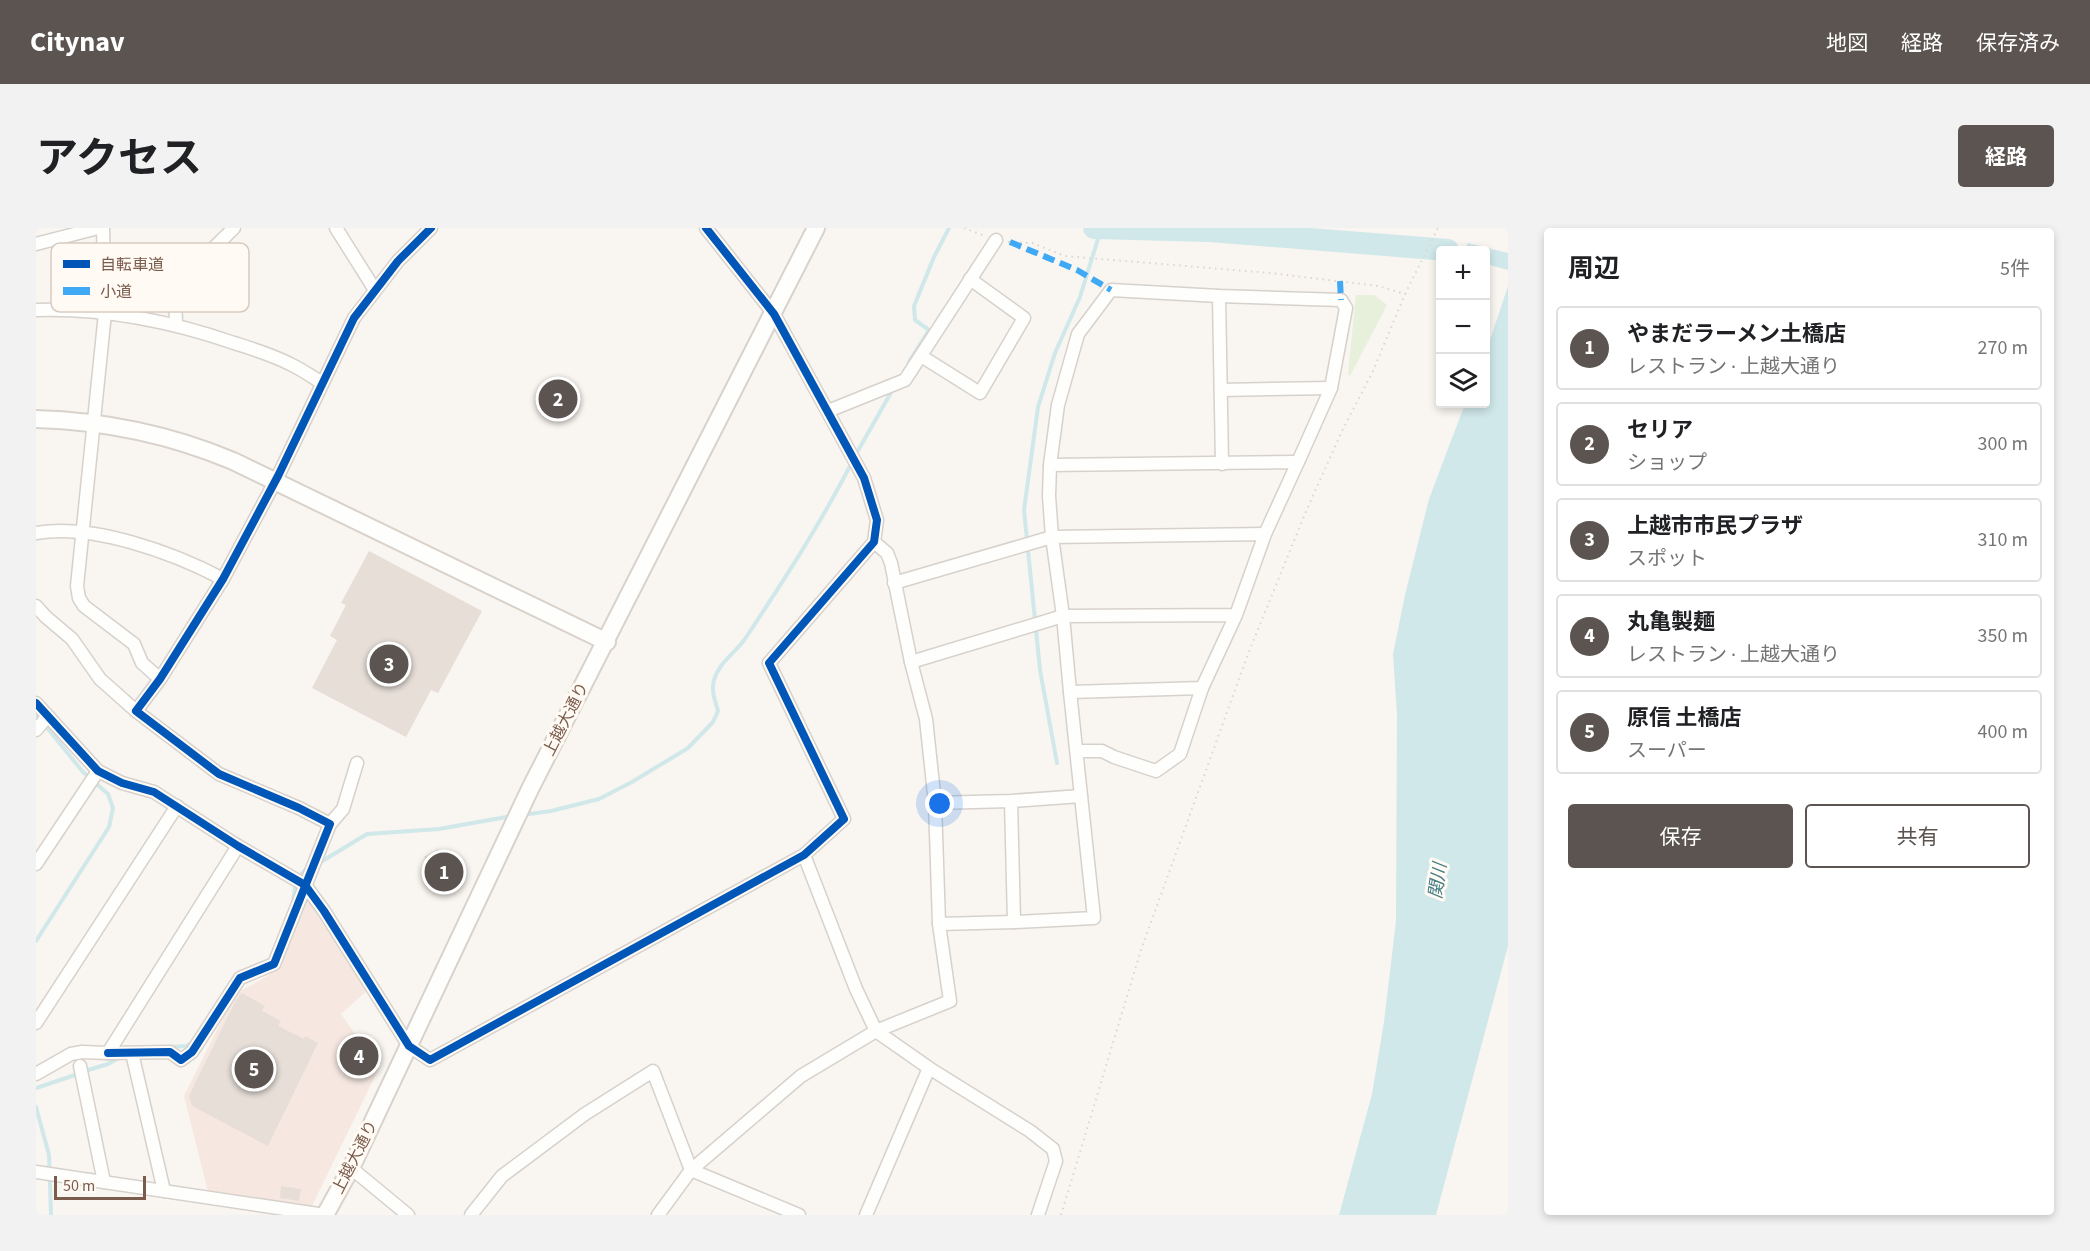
<!DOCTYPE html>
<html lang="ja">
<meta charset="utf-8">
<style>
:root{--surface:#fff;--page:#f2f2f2;--text:#202124;--muted:#757577;--line:#e0e0e0;--accent:#5c5450}
body{margin:0;font-family:"Source Sans 3","Noto Sans JP",sans-serif;background:var(--page);color:var(--text)}
.controls{position:absolute;right:18px;top:18px;display:grid;overflow:hidden;border-radius:6px;box-shadow:0 3px 9px #0003}
.controls button{width:54px;height:54px;display:grid;place-items:center;padding:0;border:0;border-bottom:2px solid var(--line);background:var(--surface);color:var(--text);font:30px sans-serif}
.scale{position:absolute;left:18px;bottom:15px;width:92px;box-sizing:border-box;padding-left:6px;border:3px solid #7a5c4d;border-top:0;font-size:16px;line-height:21px;white-space:nowrap;color:#7a5c4d;-webkit-text-stroke:4px #fffaf3;paint-order:stroke}
.you{position:absolute;left:904px;top:576px;width:21px;height:21px;margin:-15px;border:4px solid #fff;border-radius:50%;background:#1a73e8;box-shadow:0 0 0 9px #1a73e833}
.badge{display:grid;place-items:center;width:39px;height:39px;border-radius:50%;background:var(--accent);color:#fff;font-size:20px;font-weight:700}
.pin{position:absolute;translate:-50% -50%;border:3px solid #fff;box-shadow:0 2px 6px #0006}
.list{margin:0;padding:0;list-style:none}
h2{display:flex;justify-content:space-between;align-items:center;height:78px;margin:0;padding:0 24px;font-size:26px}
h2 small{font-size:20px;font-weight:400;color:var(--muted)}
.list li{display:grid;grid-template-columns:39px 1fr auto;gap:18px;align-items:center;box-sizing:border-box;height:84px;margin:0 12px 12px;padding:0 12px;border:2px solid var(--line);border-radius:6px}
.list b{display:block;font-size:22px;white-space:nowrap}
.list p{margin:0;font-size:20px;white-space:nowrap;color:var(--muted)}
.list em{font-size:20px;font-style:normal;color:var(--muted)}
.actions{display:flex;gap:12px;padding:18px 24px}
.actions a{flex:1;padding:14px 0;border:2px solid var(--accent);border-radius:6px;text-align:center;font-size:21px;color:var(--accent)}
.actions .main{background:var(--accent);color:#fff}
.icon{flex:none;width:33px;height:33px;fill:none;stroke:currentColor;stroke-width:2;stroke-linecap:round;stroke-linejoin:round}
.map{position:relative;flex:none;width:1472px;height:987px;overflow:hidden;border-radius:6px}
header{display:flex;align-items:center;gap:36px;box-sizing:border-box;height:84px;padding:0 30px;background:var(--accent);color:#fff}
header strong{font-size:28px}
nav{display:flex;gap:33px;margin-inline-start:auto;font-size:21px}
.intro{display:flex;align-items:center;justify-content:space-between;box-sizing:border-box;height:144px;padding:0 36px}
h1{margin:0;font-size:42px}
.button{padding:15px 27px;border-radius:6px;background:var(--accent);color:#fff;font-size:21px;font-weight:700}
main{display:flex;gap:36px;padding:0 36px}
aside{flex:1;background:var(--surface);border-radius:6px;box-shadow:0 3px 9px #0003}
.map>svg:first-child{display:block}
</style>
<header>
<strong>Citynav</strong>
<nav><a>地図</a><a>経路</a><a>保存済み</a></nav>
</header>
<div class="intro"><h1>アクセス</h1><a class="button">経路</a></div>
<main>
<div class="map">
<svg width="1472" height="987" viewBox="0 0 1472 987">
<rect width="100%" height="100%" fill="#f9f5f0"/>
<path fill="#f6e8e1" d="M268,671H271L331,763L305,786L343,840L275,980L172,964L148,868L197,770L205,763L242,742Z"/>
<path fill="#e7f0db" d="M1320,67H1338L1351,77L1314,148L1312,146Z"/>
<g fill="#d0e8ea">
<path d="M1432,15L1472,25V42L1450,36V22H1428Z"/>
<path d="M1472,58V718L1400,987H1303L1336,866L1348,794L1360,693L1361,487L1357,426L1369,367L1393,271L1429,176H1450V124Z"/>
</g>
<g fill="none" stroke-linecap="round" stroke-linejoin="round">
<g stroke="#d0e8ea" stroke-width="4">
<path d="M873,134L893,102L879,92L878,78L898,29L913,0"/>
<path d="M819,228L857,161"/>
<path d="M0,486L47,544L72,566L77,580L73,599L0,713"/>
<path d="M1021,535L1004,442L988,282L1002,179L1019,125L1044,69L1065,1"/>
<path d="M486,587L515,583L563,571L596,554L652,520L677,494L682,483C679,472 675,463 678,452C683,434 701,424 711,408C748,352 785,295 816,234"/>
<path d="M283,635L331,606L403,601L476,588"/>
<path d="M257,677C258,662 259,647 274,639"/>
<path d="M134,819L151,818L158,813"/>
<path d="M49,843L72,836L84,829"/>
<path d="M0,860L42,846"/>
<path d="M0,879L13,927L15,987"/>
</g>
<path stroke="#d0e8ea" stroke-width="22" d="M1058,0L1174,3L1412,22"/>
</g>
<g fill="#e6ded7">
<path d="M333,323L446,383L402,465L395,462L370,509L276,460L301,412L294,408L310,377L305,375Z"/>
<path d="M402,621L426,657L413,665L388,629Z"/>
<path d="M206,765L229,778L226,783L245,793L242,798L268,811L269,808L282,815L232,918L156,878L153,868L200,772Z"/>
<path d="M318,808L340,839L328,849L305,818Z"/>
<path d="M245,958L265,961L263,973L244,970Z"/>
</g>
<g fill="none" stroke-linecap="round" stroke-linejoin="round">
<g stroke="#d7d1cb" stroke-width="15">
<g id="street">
<path d="M67,0L69,85L41,358L43,370L48,378L98,416L106,435L124,451"/>
<path d="M300,0L339,62"/>
<path d="M0,16L62,0"/>
<path d="M1183,68L1186,236"/>
<path d="M0,82C68,80 134,93 198,115C217,121 237,127 254,136C265,141 275,148 286,155"/>
<path d="M140,97L139,64L142,55L198,0"/>
<path d="M885,128L944,165L988,90L934,51"/>
<path d="M1185,162L1295,160"/>
<path d="M792,183L869,152L960,12"/>
<path d="M1014,237L1022,177L1042,106L1075,62L1183,68L1305,72L1310,80L1295,160L1262,234"/>
<path d="M0,305C56,295 138,325 187,351"/>
<path d="M838,314L851,325L855,335L875,434L890,491L899,575L975,573L978,694L1058,690L1045,568L975,573"/>
<path d="M858,355L1016,309L1013,268L1014,237L1262,234L1229,306"/>
<path d="M0,378L10,389L36,411L64,451L100,483"/>
<path d="M875,434L1027,388L1034,464L1166,460L1200,387L1229,306L1016,309L1027,388L1200,387"/>
<path d="M1034,464L1045,568"/>
<path d="M0,475L62,543L86,555L118,564L202,618L269,657L288,683L373,818L394,832L768,627L808,591L733,435L838,314L841,292L828,250L738,86L670,0"/>
<path d="M0,502L11,489"/>
<path d="M1041,523H1066L1078,529L1120,543L1144,526L1166,460"/>
<path d="M899,575L903,696L978,694"/>
<path d="M294,596L307,581L321,535"/>
<path d="M768,627L820,761L840,803L893,840L994,903L1017,921L1020,933L1002,987"/>
<path d="M0,636L62,543"/>
<path d="M0,795L141,578"/>
<path d="M72,825L134,824L145,832L156,824L204,750L238,736L294,596L263,580L183,546L100,483L124,451L187,351L242,248L318,90L362,33L395,0"/>
<path d="M96,825L128,963"/>
<path d="M44,838L68,954"/>
<path d="M0,846L35,826L46,824L72,825L202,618"/>
<path d="M315,940L372,987"/>
<path d="M0,944L289,987"/>
<path d="M435,987L466,948L549,886L617,843L655,942L763,987"/>
<path d="M622,987L655,942L765,848L840,803L914,773L903,696"/>
<path d="M830,987L893,840"/>
</g>
</g>
<g stroke="#d9d2cb" stroke-width="20">
<g id="secondary">
<path d="M0,191C69,193 133,206 197,233L571,414"/>
<path d="M289,987L315,940L494,561L780,0"/>
</g>
</g>
<g stroke="#dcd5d0" stroke-width="2" stroke-dasharray="1.5 4.5" stroke-linecap="butt">
<path d="M928,0L949,8"/>
<path d="M972,14L996,15L1029,28L1234,45L1342,58L1369,66L1402,0"/>
<path d="M1025,987L1105,722L1212,426L1271,281L1306,203L1337,143L1369,66"/>
</g>
<use href="#street" stroke="#fefefd" stroke-width="12"/>
<use href="#secondary" stroke="#fefefd" stroke-width="16"/>
<g stroke="#3fa9f5" stroke-width="6" stroke-dasharray="12 6" stroke-linecap="butt">
<path d="M974,14L1041,42L1075,62"/>
<path d="M1304,53L1305,72"/>
</g>
<g stroke="#fffaf3" stroke-width="11">
<g id="cycleway">
<path d="M0,475L62,543L86,555L118,564L202,618L269,657L288,683L373,818L394,832L768,627L808,591L733,435L838,314L841,292L828,250L738,86L670,0"/>
<path d="M72,825L134,824L145,832L156,824L204,750L238,736L294,596L263,580L183,546L100,483L124,451L187,351L242,248L318,90L362,33L395,0"/>
</g>
</g>
<use href="#cycleway" stroke="#0057b8" stroke-width="8"/>
</g>
<g text-anchor="middle" dominant-baseline="central" stroke-width="6" stroke-linejoin="round" paint-order="stroke">
<g font-size="16" fill="#7a5c4d" stroke="#fffaf3">
<text transform="translate(530 491) rotate(-63)">上越大通り</text>
<text transform="translate(319 929) rotate(-63)">上越大通り</text>
</g>
<g font-size="18" font-style="italic" fill="#437c86" stroke="#fffaf3">
<text transform="translate(1402 653) rotate(-82)">関川</text>
</g>
</g>
<rect x="15" y="15" width="198" height="69" rx="9" fill="#fffaf3" stroke="#d7cbc1" stroke-width="1.5"/>
<rect x="27" y="32" width="27" height="8" fill="#0057b8"/>
<rect x="27" y="59" width="27" height="8" fill="#3fa9f5"/>
<g font-size="16" fill="#7a5c4d">
<text x="64" y="42">自転車道</text>
<text x="64" y="69">小道</text>
</g>
</svg>
<div class="controls">
<button>+</button>
<button>−</button>
<button><svg class="icon" aria-label="layers" viewBox="0 0 24 24"><path d="M12 4l9 5-9 5-9-5zM3 14l9 5 9-5"/></svg></button>
</div>
<div class="scale">50 m</div>
<div class="you"></div>
<div class="pin badge" style="left:408px;top:644px">1</div>
<div class="pin badge" style="left:522px;top:171px">2</div>
<div class="pin badge" style="left:353px;top:436px">3</div>
<div class="pin badge" style="left:323px;top:828px">4</div>
<div class="pin badge" style="left:218px;top:841px">5</div>
</div>
<aside>
<h2>周辺<small>5件</small></h2>
<ul class="list">
<li><span class="badge">1</span><div><b>やまだラーメン土橋店</b><p>レストラン · 上越大通り</p></div><em>270 m</em></li>
<li><span class="badge">2</span><div><b>セリア</b><p>ショップ</p></div><em>300 m</em></li>
<li><span class="badge">3</span><div><b>上越市市民プラザ</b><p>スポット</p></div><em>310 m</em></li>
<li><span class="badge">4</span><div><b>丸亀製麺</b><p>レストラン · 上越大通り</p></div><em>350 m</em></li>
<li><span class="badge">5</span><div><b>原信 土橋店</b><p>スーパー</p></div><em>400 m</em></li>
</ul>
<div class="actions"><a class="main">保存</a><a>共有</a></div>
</aside>
</main>
